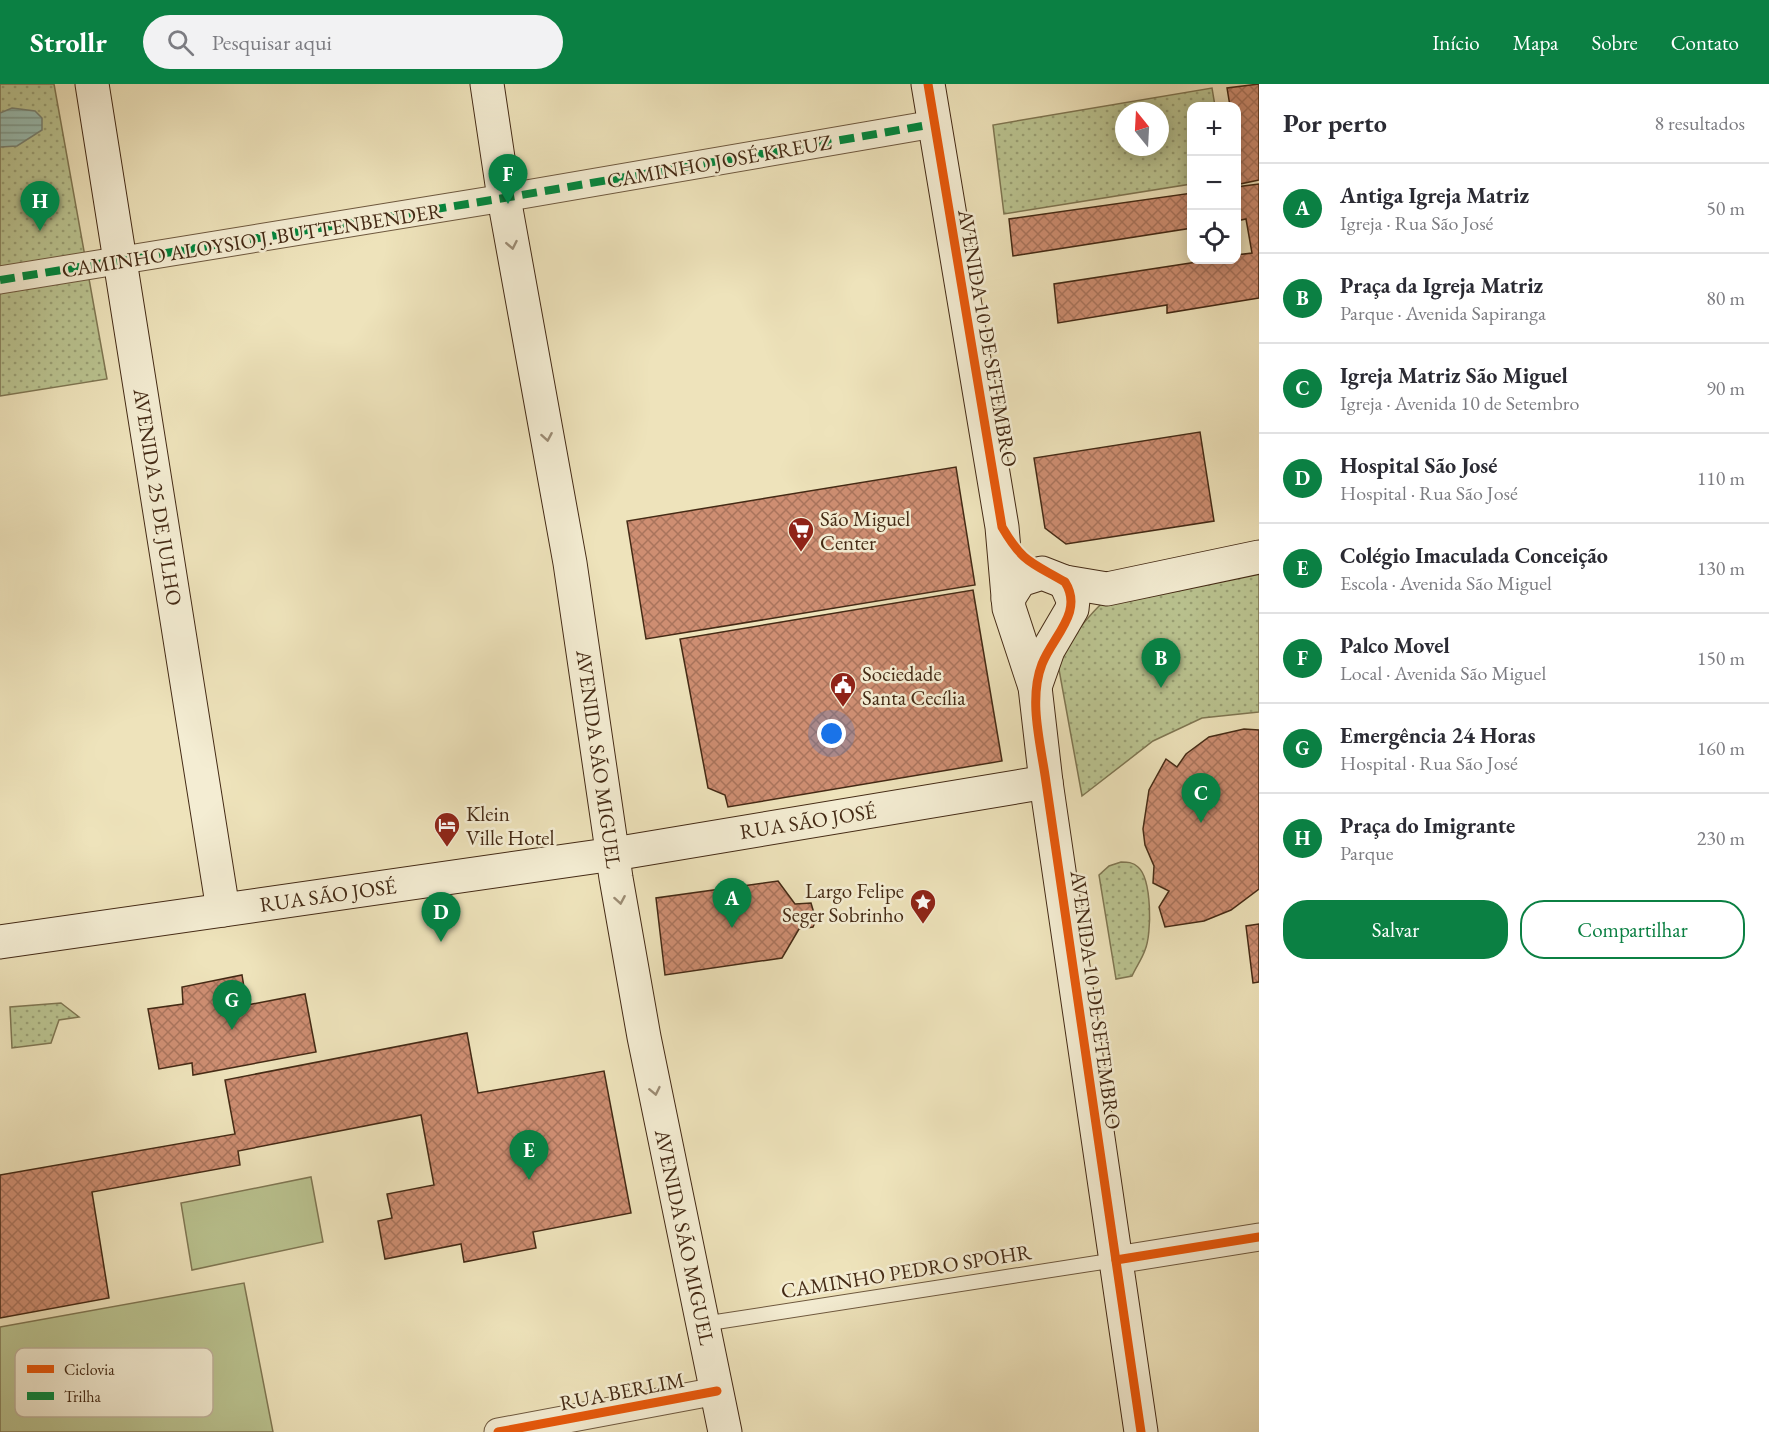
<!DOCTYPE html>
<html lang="pt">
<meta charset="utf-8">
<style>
:root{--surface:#fff;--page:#f2f2f3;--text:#2b2b33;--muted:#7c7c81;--line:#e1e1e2;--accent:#0b8043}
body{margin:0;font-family:"EB Garamond",serif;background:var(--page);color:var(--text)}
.controls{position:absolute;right:18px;top:18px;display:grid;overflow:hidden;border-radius:12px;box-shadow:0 3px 15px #0003}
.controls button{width:54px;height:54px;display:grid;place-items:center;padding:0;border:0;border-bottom:2px solid var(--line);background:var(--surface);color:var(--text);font:30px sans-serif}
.compass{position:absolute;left:1115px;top:18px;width:54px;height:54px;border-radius:50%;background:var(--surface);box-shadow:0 3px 15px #0003;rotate:342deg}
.you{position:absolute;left:832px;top:650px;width:21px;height:21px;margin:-15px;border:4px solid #fff;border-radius:50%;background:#1a73e8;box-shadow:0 0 0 9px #1a73e833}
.badge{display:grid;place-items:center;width:39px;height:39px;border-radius:50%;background:var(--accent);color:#fff;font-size:20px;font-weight:700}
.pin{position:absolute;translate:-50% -50px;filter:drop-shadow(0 2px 3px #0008)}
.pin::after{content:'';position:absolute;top:32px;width:21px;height:18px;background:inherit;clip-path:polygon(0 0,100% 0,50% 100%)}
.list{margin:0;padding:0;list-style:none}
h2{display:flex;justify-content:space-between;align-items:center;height:78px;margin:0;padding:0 24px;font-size:26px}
h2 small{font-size:20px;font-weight:400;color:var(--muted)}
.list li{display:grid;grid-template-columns:39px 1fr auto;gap:18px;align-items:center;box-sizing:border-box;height:90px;padding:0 24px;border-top:2px solid var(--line)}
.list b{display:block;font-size:22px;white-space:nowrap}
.list p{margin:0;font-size:20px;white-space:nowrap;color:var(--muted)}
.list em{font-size:20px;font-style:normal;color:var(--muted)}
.actions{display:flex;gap:12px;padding:18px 24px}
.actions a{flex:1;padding:14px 0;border:2px solid var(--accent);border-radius:24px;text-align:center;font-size:21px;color:var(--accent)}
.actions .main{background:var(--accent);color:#fff}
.icon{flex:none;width:33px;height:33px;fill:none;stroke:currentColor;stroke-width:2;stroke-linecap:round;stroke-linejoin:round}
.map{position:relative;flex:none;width:1259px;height:1348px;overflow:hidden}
header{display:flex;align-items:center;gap:36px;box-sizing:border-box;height:84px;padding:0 30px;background:var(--accent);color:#fff}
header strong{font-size:28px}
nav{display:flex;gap:33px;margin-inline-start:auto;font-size:21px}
.search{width:420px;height:54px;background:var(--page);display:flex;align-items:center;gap:15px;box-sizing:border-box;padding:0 21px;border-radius:33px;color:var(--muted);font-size:22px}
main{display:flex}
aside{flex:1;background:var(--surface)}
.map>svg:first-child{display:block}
</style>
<header>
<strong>Strollr</strong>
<div class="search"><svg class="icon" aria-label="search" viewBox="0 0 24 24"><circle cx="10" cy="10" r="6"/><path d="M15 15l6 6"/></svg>Pesquisar aqui</div>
<nav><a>Início</a><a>Mapa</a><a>Sobre</a><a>Contato</a></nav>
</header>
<main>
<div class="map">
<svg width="1259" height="1348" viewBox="0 0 1259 1348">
<defs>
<pattern id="grass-dots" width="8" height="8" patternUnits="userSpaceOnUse" patternTransform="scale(1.5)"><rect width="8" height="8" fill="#bac390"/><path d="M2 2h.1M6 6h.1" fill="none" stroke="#999f74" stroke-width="1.8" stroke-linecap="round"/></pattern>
<pattern id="water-rules" width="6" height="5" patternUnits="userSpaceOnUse" patternTransform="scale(1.5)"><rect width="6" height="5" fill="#99beb3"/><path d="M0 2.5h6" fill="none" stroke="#7e9b90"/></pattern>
<pattern id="building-cross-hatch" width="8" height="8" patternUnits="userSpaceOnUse" patternTransform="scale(1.5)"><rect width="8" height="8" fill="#ce8e72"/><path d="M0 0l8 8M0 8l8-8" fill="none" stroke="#a9745c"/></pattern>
</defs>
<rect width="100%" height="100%" fill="#eee3bb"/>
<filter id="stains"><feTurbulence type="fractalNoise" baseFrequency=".00333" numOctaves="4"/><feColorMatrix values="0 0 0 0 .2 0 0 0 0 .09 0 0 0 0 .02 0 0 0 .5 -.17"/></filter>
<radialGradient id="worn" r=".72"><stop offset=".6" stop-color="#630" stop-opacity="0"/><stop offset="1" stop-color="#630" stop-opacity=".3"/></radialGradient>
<g fill="url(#grass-dots)" stroke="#7f7652" stroke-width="1.5" fill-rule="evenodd">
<path d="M0,0H54L107,295L0,312Z"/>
<path d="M1212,4L1215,22H1192L1191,100L1004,130L993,41ZM1124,27H1160V63H1124Z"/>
<path d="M1259,481V628L1202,634L1153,657L1082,712L1058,580C1067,558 1085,536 1102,519Z"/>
<path d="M1121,778C1127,778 1133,778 1138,783C1152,795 1152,850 1145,866C1142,875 1136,883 1132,892L1116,895L1099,791L1109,782Z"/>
<path d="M61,919L79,933L59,936L51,959L12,964L10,923Z"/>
</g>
<g fill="#bac390" stroke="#7f7652" stroke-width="1.5">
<path d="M311,1093L323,1158L192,1186L181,1119Z"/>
<path d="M244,1199L273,1348H0V1243Z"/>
</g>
<path fill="url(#water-rules)" stroke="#778374" stroke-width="1.5" d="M12,24L35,27L42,34V46L17,62L0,63V29Z"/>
<g fill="url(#building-cross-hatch)" stroke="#442a15" stroke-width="1.5">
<path d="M1259,0V96L1240,100L1236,75V22H1230L1227,4Z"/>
<path d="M1259,100V214L1167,229V221L1058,239L1054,200L1210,176H1236V171L1252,169L1246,135L1236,137V103Z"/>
<path d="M1192,109V144L1013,172L1009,135Z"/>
<path d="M1200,348L1214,437L1066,460L1045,444L1034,374Z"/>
<path d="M956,383L975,501L646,555L627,437Z"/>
<path d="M973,506L1002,677L728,723L725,711L708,704L680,555Z"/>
<path d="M1244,645L1259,646V805L1231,826L1204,837L1165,843L1159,823L1169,807L1153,799L1154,782L1145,761L1143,745L1149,706L1166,675L1177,683L1186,670L1209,653Z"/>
<path d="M778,797L795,820L811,819L816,836L813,843L799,845L782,874L665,891L656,814Z"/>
<path d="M1259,840V898L1253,899L1246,842Z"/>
<path d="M242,891L247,921L305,910L316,968L193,991L192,979L159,985L148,925L183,920L182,903Z"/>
<path d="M467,949L478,1009L604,987L631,1129L533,1148L536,1164L464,1178L461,1160L385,1175L378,1137L392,1134L387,1110L434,1101L421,1031L238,1067L240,1081L92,1108L109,1214L0,1234V1091L235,1050L225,996Z"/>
</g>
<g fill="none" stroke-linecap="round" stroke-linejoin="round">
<g stroke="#6e583e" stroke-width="16">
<path id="lane" d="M703,1240L1116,1176"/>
</g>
<g stroke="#6e583e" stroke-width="29">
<g id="street">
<path d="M0,196L504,114L934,40"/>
<path d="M1116,1176L1259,1153"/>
<path d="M498,1348L717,1307"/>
</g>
</g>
<g stroke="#442a15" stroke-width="35">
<g id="secondary">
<path d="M92,0L223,826"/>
<path d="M487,0L504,114L570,479L616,794L644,953L725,1348"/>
<path d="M928,0L1002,443L1009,524L1035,603L1046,698L1141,1348"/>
<path d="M1008,515L1020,496L1042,489L1065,498L1107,505L1259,473"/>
<path d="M1035,603L1048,566L1072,525L1073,516L1065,498"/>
<path d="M0,858L614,770L1046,698"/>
</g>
</g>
<use href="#lane" stroke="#f4edd3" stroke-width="14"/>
<use href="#street" stroke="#f4edd3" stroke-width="27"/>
<use href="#secondary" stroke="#f4edd3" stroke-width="33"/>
<path stroke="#00873e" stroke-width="8" stroke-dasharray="15 8" stroke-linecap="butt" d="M0,196L504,114L934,40"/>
<g stroke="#f4edd3" stroke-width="13">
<g id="cycleway">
<path d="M928,0L1002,443C1023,479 1031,478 1065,498C1084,528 1053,552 1042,580C1028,616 1041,661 1046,698L1141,1348"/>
<path d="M1116,1176L1259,1153"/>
<path d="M498,1348L717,1307"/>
</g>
</g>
<use href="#cycleway" stroke="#e8590c" stroke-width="9"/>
</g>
<defs><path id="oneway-chevron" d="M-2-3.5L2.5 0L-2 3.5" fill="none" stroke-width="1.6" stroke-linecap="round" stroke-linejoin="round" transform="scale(1.5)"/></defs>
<g stroke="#9c8c74">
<use href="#oneway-chevron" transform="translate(512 161) rotate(79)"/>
<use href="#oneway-chevron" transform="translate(547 353) rotate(80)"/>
<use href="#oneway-chevron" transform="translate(620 816) rotate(80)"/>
<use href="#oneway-chevron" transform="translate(655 1007) rotate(78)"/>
</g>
<defs>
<g id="supermarket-pin" transform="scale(1.35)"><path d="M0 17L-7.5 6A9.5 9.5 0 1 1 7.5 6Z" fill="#8f2418" stroke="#f4edd3"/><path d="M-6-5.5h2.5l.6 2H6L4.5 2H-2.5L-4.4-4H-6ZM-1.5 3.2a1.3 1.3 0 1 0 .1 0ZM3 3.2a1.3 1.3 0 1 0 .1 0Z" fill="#fff"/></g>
<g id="civic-pin" transform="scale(1.35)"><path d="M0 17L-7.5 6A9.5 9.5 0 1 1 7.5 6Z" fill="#8f2418" stroke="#f4edd3"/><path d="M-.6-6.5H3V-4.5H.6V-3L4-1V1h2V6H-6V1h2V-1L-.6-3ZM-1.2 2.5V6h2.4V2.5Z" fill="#fff"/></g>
<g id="hotel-pin" transform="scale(1.35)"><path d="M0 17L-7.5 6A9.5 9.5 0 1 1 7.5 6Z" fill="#8f2418" stroke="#f4edd3"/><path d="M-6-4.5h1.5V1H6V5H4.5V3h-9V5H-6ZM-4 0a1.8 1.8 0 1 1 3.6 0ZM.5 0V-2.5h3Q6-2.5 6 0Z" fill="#fff"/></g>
<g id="sight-pin" transform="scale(1.35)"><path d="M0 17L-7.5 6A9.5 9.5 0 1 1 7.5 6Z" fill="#8f2418" stroke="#f4edd3"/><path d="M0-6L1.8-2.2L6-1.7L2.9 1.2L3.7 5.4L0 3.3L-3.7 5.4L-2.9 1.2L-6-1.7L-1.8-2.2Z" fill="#fff"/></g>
</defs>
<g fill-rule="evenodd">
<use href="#supermarket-pin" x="801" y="446"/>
<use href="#civic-pin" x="843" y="601"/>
<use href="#hotel-pin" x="447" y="741"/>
<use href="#sight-pin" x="923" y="818"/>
</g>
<g text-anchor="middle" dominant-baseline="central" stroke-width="5" stroke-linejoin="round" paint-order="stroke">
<g font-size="21" fill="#442a15" stroke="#f4edd3">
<text transform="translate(719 77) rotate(-10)">CAMINHO JOSÉ KREUZ</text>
<text transform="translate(252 156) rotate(-9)">CAMINHO ALOYSIO J. BUTTENBENDER</text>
<text transform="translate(988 254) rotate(80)">AVENIDA 10 DE SETEMBRO</text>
<text transform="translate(158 413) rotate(81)">AVENIDA 25 DE JULHO</text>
<text transform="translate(599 675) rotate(82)">AVENIDA SÃO MIGUEL</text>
<text transform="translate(808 737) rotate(-9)">RUA SÃO JOSÉ</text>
<text transform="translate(328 811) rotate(-8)">RUA SÃO JOSÉ</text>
<text transform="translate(1096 916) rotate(82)">AVENIDA 10 DE SETEMBRO</text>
<text transform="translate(685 1153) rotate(78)">AVENIDA SÃO MIGUEL</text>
<text transform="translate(906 1187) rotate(-9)">CAMINHO PEDRO SPOHR</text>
<text transform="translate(622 1307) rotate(-11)">RUA BERLIM</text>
</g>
<g font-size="21" fill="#442a15" stroke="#f4edd3" text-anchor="start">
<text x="820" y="434">São Miguel<tspan x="820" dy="24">Center</tspan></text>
<text x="862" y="589">Sociedade<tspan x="862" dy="24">Santa Cecília</tspan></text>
<text x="466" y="729">Klein<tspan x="466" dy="24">Ville Hotel</tspan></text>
<text x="904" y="806" text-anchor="end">Largo Felipe<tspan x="904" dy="24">Seger Sobrinho</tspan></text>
</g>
</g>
<rect x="15" y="1264" width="198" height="69" rx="9" fill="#f4edd3" stroke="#bfb29a" stroke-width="1.5"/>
<rect x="27" y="1281" width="27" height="8" fill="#e8590c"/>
<rect x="27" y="1308" width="27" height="8" fill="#00873e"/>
<g font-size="16" fill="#442a15">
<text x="64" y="1291">Ciclovia</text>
<text x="64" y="1318">Trilha</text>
</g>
<rect width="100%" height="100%" filter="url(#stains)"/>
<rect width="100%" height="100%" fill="url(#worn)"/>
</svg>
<div class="controls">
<button>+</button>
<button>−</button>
<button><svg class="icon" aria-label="locate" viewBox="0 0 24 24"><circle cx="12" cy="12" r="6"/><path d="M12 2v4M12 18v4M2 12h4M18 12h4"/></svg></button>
</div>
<svg class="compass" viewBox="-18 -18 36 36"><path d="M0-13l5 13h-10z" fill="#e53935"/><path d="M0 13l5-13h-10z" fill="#7c7c81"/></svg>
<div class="you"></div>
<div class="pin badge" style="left:732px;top:844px">A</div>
<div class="pin badge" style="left:1161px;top:604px">B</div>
<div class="pin badge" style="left:1201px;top:739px">C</div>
<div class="pin badge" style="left:441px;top:858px">D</div>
<div class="pin badge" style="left:529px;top:1096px">E</div>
<div class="pin badge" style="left:508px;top:120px">F</div>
<div class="pin badge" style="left:232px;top:946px">G</div>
<div class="pin badge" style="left:40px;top:147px">H</div>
</div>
<aside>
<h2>Por perto<small>8 resultados</small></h2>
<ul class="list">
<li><span class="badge">A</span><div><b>Antiga Igreja Matriz</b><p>Igreja · Rua São José</p></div><em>50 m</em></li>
<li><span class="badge">B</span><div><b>Praça da Igreja Matriz</b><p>Parque · Avenida Sapiranga</p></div><em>80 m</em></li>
<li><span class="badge">C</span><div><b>Igreja Matriz São Miguel</b><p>Igreja · Avenida 10 de Setembro</p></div><em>90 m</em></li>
<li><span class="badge">D</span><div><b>Hospital São José</b><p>Hospital · Rua São José</p></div><em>110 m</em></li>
<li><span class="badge">E</span><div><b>Colégio Imaculada Conceição</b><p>Escola · Avenida São Miguel</p></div><em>130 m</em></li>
<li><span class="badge">F</span><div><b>Palco Movel</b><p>Local · Avenida São Miguel</p></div><em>150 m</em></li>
<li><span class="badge">G</span><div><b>Emergência 24 Horas</b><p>Hospital · Rua São José</p></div><em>160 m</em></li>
<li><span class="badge">H</span><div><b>Praça do Imigrante</b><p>Parque</p></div><em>230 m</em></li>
</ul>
<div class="actions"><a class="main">Salvar</a><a>Compartilhar</a></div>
</aside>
</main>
